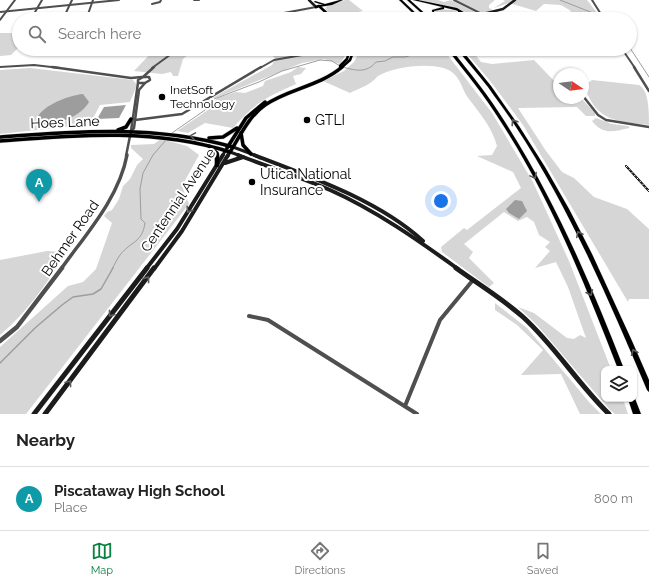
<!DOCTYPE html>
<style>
:root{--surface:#fff;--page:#f6f6f6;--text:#222;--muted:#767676;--line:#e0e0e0;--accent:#0b8043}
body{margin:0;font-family:Raleway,sans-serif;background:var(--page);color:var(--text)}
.controls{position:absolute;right:12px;bottom:12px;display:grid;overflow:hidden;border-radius:8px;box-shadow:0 1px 3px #0004}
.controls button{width:36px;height:36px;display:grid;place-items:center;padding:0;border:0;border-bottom:1px solid var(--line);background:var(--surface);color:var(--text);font:20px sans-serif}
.compass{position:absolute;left:553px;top:68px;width:36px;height:36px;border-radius:50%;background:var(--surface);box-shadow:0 1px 3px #0004;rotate:103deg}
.you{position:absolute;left:441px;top:201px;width:14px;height:14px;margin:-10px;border:3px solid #fff;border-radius:50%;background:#1a73e8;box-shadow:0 0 0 6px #1a73e833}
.badge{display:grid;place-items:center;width:26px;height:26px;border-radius:50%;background:var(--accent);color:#fff;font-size:13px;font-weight:700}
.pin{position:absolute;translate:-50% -33px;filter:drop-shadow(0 1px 2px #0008)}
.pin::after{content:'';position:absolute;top:21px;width:14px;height:12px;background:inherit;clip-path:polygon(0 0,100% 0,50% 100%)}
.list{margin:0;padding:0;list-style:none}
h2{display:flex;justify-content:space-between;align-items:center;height:52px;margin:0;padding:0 16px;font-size:17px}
h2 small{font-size:13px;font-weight:400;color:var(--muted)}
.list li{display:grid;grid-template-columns:26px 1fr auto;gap:12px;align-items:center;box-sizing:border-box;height:64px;padding:0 16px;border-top:1px solid var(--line)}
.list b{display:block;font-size:15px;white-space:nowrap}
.list p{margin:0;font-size:13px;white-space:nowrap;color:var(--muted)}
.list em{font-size:13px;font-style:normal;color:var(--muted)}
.icon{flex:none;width:22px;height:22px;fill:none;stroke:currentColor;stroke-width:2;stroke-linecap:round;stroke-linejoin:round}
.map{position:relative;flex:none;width:649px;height:414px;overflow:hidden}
.search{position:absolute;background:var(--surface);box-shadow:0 1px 3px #0004;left:12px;right:12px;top:12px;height:44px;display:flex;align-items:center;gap:10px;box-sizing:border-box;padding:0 14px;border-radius:22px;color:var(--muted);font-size:15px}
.sheet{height:116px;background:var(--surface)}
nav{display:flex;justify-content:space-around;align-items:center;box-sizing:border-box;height:56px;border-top:1px solid var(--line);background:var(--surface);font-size:11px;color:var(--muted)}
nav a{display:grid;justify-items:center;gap:2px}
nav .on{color:var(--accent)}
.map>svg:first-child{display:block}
</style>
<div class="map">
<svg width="649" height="414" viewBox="0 0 649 414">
<rect width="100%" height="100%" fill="#fff"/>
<g fill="#d6d6d6" fill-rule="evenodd">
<path d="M345,0H349L363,11L334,17L325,9L327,6Z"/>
<path d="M416,0H438L444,2L451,0L477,13L471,15L459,9Z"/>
<path d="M455,0H495L489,5V8L493,10L483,13Z"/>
<path d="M503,0H587L598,14L594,19H565L571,11L561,5L544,4L536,11L509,3L494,8L505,1Z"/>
<path d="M440,9L454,10L460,14L459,16L452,19H436L434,12Z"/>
<path d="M0,33H19V47L11,55L0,56Z"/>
<path d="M155,49H195L183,59L178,76H173L171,72L162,74L134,71Z"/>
<path d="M264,49L315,54L347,49L348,51L340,64L324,59L302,63L210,100L208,104L207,101L272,65L275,58Z"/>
<path d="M361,49H443L492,113L533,182L569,261L611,369H604V399H623L628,414H615L610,410L537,325L518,307L534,313L567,338L574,339L580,335L586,338L568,287L556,262L535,268L550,251L545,247L550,242L539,235L534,222L527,217L518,221L504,212L464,244L473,252L469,258L494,283L489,287L442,252L441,247L464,228L467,230L521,188L513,172L477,156L492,155L497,146C492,127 480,114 469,99C463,92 462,83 456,76C444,59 394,66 378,76C376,77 376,79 374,80C368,86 357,89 350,93L323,81L344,71L354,62Z"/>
<path d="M463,49H471L481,62L492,64L534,60L559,86V98H581L595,113V116H586L577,107L518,108L546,151L562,172L574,178L594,197L627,209L649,229V299H629L628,302L523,125L491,82Z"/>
<path d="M298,67L306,68L301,74L293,76L296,84C267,97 254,103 233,128L205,123L188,133L177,131L208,110L217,98L236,92L245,93L263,86L265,81L291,72Z"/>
<path d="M30,68L133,80L137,85L130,102L100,105L90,124L0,134V70ZM60,100L70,118L51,123L41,112Z"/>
<path d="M592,80L639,85C649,91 649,111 649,125C616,121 597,122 584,86Z"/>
<path d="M596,118L612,124L628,126L630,128C614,131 604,136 592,121Z"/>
<path d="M161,139L187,146L199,155L182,186L189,204L26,414H0V347L68,286L83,282L96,269L112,223L104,216L107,212L112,210L119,199L123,186L130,179L137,165L143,159L131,148V145L154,144Z"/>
<path d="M47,251L63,252L64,256C46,285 26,313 0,335V260Z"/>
<path d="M495,303L527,328L589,402L601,414H580L561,374L521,375L543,350L517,325L495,310Z"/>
</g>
<g fill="#9d9d9d">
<path d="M83,94L89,102C80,118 53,127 36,123C36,107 69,95 83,94Z"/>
<path d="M126,105L119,118L97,119L104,107Z"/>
<path d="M515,200L522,201L527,211L519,219L509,213L506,209Z"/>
</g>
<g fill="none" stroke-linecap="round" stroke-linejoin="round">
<g stroke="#9d9d9d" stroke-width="1">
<path d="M560,0L598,15"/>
<path d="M630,48L649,77"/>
<path d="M343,67C356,71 367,73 376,62L385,61L393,57H405L431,49"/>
<path d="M172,133L205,110L214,99L259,82L282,71L320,60L332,61L340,66"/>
<path d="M112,269C115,264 117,259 120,255C131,241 142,243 145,223L141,219L140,189L143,173L153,155L166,140"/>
</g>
<path stroke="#9d9d9d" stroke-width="1.5" d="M0,363L35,328L62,305L73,297L93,294L101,289L113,268"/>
<g stroke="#dbdbdb" stroke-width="3">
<g id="trunk-far2">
<path d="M316,7L319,6L333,19"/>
<path d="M461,19L471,17"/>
<path d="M340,66L347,59L350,49"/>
<path d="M341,68L350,60L354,49"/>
</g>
</g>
<g stroke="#dbdbdb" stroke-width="4.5">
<g id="trunk-far1">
<path d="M118,130L126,127L131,119"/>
<path d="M241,133L243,145L251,154"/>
<path d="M0,137C80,131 155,125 233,147"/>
<path d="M209,138L223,137L237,128"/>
<path d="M0,141C77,135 155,128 230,152C240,136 249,116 265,105C288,89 320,86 342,67"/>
<path d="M209,146L217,153V156"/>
<path d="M227,148L246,118L265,102"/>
</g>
</g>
<g stroke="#dbdbdb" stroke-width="5.5">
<path id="trunk" d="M217,155V165"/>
</g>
<g stroke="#dbdbdb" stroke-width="1">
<g id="motorway">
<path d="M340,0H343L332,5L319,7L318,6V5H323L314,2L315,1L325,4Z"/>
<path d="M399,0H402L422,19H419Z"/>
<path d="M407,0H410L431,19H428Z"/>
<path d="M413,0H418L457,8L472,17L470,18L461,13L462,15L459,19H457L460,15L458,12V11L455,10Z"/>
<path d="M443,7H444V9L434,11L435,19H433L432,10Z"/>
<path d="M447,49H451C470,73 489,96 505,122C555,200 591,284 624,369H618C585,284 551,199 501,122C485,96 466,73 447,49Z"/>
<path d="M457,49H461L491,86L519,126L545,167L569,209L592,254L632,341L649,380V392L647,390C609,300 570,209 516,127C507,113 497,100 488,87C478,74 467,62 457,49Z"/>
<path d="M634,396L641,414H633L628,399H634Z"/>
</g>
</g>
<g stroke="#4f4f4f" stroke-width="2">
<path d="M194,0H199"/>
<path d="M454,0L482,14"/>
<path d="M592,0L604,19"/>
<path d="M152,4L160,2L161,0"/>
<path d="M0,12L119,0"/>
<path d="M267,16L271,19"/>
<path d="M87,17L93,0"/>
<path d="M31,19L42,0"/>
<path d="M63,19L72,0"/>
<path d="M0,20L15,0"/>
<path d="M297,49L302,55"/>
<path d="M622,49L635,68"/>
<path d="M0,67L34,65L60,68"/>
<path d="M260,68L274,60L302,55"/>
</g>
<g stroke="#4f4f4f" stroke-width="2.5">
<path d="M52,67L131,78L142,77"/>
<path d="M634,67L649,91"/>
<path d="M583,96L598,115L606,120L649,127"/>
<path d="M135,120L182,114L261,67"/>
</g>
<g stroke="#4f4f4f" stroke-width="4">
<path d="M249,316L268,320L417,414"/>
<path d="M405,406L440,320L473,280"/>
</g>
<g stroke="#4f4f4f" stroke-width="2">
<path d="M252,19L316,7"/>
<path d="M152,68L178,49"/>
</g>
<g stroke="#4f4f4f" stroke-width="2.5">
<path d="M143,77L154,67"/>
<path d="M143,77H149L150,80L145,83H138V80Z"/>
<path d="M131,131L138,83"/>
<path d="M126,156L131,131L134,128L139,90L145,83"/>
</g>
<path stroke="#4f4f4f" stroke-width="3.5" d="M61,269C86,234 119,198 127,155"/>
<path stroke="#4f4f4f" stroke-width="4.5" d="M0,341L17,327L62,268"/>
<g stroke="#1c1c1c" stroke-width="2.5">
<path d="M309,0L316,7"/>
<path d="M471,17L503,9L515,0"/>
</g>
<g stroke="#1c1c1c" stroke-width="3">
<path d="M233,147L257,156"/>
<path d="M222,156L226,150"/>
<path d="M228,156L230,152L241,156"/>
</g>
<g stroke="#1c1c1c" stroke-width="4">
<path d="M238,155C269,167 300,177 330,190C375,210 418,240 458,269"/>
<path d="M254,155C309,176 380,201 423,241"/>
<path d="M225,163L243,157"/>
<path d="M146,269L177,229L223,155"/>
<path d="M154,269L182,231L228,155"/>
</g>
<g stroke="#1c1c1c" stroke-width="5">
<path d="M456,268C478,284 503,299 523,317C555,346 578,384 609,414"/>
<path d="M34,414L147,268"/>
<path d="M45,414L154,268"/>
</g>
<use href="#trunk-far2" stroke="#000" stroke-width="2.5"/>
<use href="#trunk-far1" stroke="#000" stroke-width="3.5"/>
<use href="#trunk" stroke="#000" stroke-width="4.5"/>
<use href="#motorway" fill="#000" fill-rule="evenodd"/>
<g stroke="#000" stroke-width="2">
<path id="rail" d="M626,166L649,191"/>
</g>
<use href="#rail" stroke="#fff" stroke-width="1" stroke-dasharray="2" stroke-linecap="butt"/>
</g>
<defs><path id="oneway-chevron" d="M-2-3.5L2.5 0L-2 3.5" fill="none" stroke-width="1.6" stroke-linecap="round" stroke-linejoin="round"/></defs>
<g stroke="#595959">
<use href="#oneway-chevron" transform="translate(514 122) rotate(-123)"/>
<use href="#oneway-chevron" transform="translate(193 136) rotate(-171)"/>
<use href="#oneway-chevron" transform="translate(534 176) rotate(62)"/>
<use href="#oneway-chevron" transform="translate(579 234) rotate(-117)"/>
<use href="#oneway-chevron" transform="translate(590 293) rotate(67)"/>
<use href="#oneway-chevron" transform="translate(634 352) rotate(-113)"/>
</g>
<g stroke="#606060">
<use href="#oneway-chevron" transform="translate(189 210) rotate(123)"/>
<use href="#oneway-chevron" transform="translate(147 279) rotate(-53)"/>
<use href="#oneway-chevron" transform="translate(111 314) rotate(128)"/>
<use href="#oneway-chevron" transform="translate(69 383) rotate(-53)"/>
</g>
<g fill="#000" stroke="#fff" stroke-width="1.5">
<circle cx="162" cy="97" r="4"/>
<circle cx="307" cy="120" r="4"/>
<circle cx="252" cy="182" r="4"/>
</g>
<g text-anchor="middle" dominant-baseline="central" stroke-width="4" stroke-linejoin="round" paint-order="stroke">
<g font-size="12" fill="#000" stroke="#fff" text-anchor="start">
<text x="170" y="90">InetSoft<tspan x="170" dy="14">Technology</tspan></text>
</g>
<g font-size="14" fill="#000" stroke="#fff" text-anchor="start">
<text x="315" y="120">GTLI</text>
<text x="260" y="174">Utica National<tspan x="260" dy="16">Insurance</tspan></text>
</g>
<g font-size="14" fill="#000" stroke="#fff">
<text transform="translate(65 122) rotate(-2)">Hoes Lane</text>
<text transform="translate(178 200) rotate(-56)">Centennial Avenue</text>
<text transform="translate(70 238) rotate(-55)">Behmer Road</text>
</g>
</g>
</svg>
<div class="controls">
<button><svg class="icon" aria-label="layers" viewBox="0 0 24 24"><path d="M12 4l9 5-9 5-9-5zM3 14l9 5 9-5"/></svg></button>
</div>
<svg class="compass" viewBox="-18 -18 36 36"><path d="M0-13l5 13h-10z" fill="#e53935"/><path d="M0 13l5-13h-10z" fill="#767676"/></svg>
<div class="you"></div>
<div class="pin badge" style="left:39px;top:202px;background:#0f9aa8">A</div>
<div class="search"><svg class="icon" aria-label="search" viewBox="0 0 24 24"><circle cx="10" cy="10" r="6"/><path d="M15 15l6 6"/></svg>Search here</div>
</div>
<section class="sheet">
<h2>Nearby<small></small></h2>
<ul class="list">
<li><span class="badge" style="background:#0f9aa8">A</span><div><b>Piscataway High School</b><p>Place</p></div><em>800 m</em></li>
</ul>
</section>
<nav>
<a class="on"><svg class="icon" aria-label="map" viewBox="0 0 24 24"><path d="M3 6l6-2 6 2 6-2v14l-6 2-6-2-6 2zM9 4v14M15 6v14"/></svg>Map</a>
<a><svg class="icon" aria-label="directions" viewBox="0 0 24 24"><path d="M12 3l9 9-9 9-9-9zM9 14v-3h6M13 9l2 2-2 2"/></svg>Directions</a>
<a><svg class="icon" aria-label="saved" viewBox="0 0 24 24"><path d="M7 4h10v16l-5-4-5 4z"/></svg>Saved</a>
</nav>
